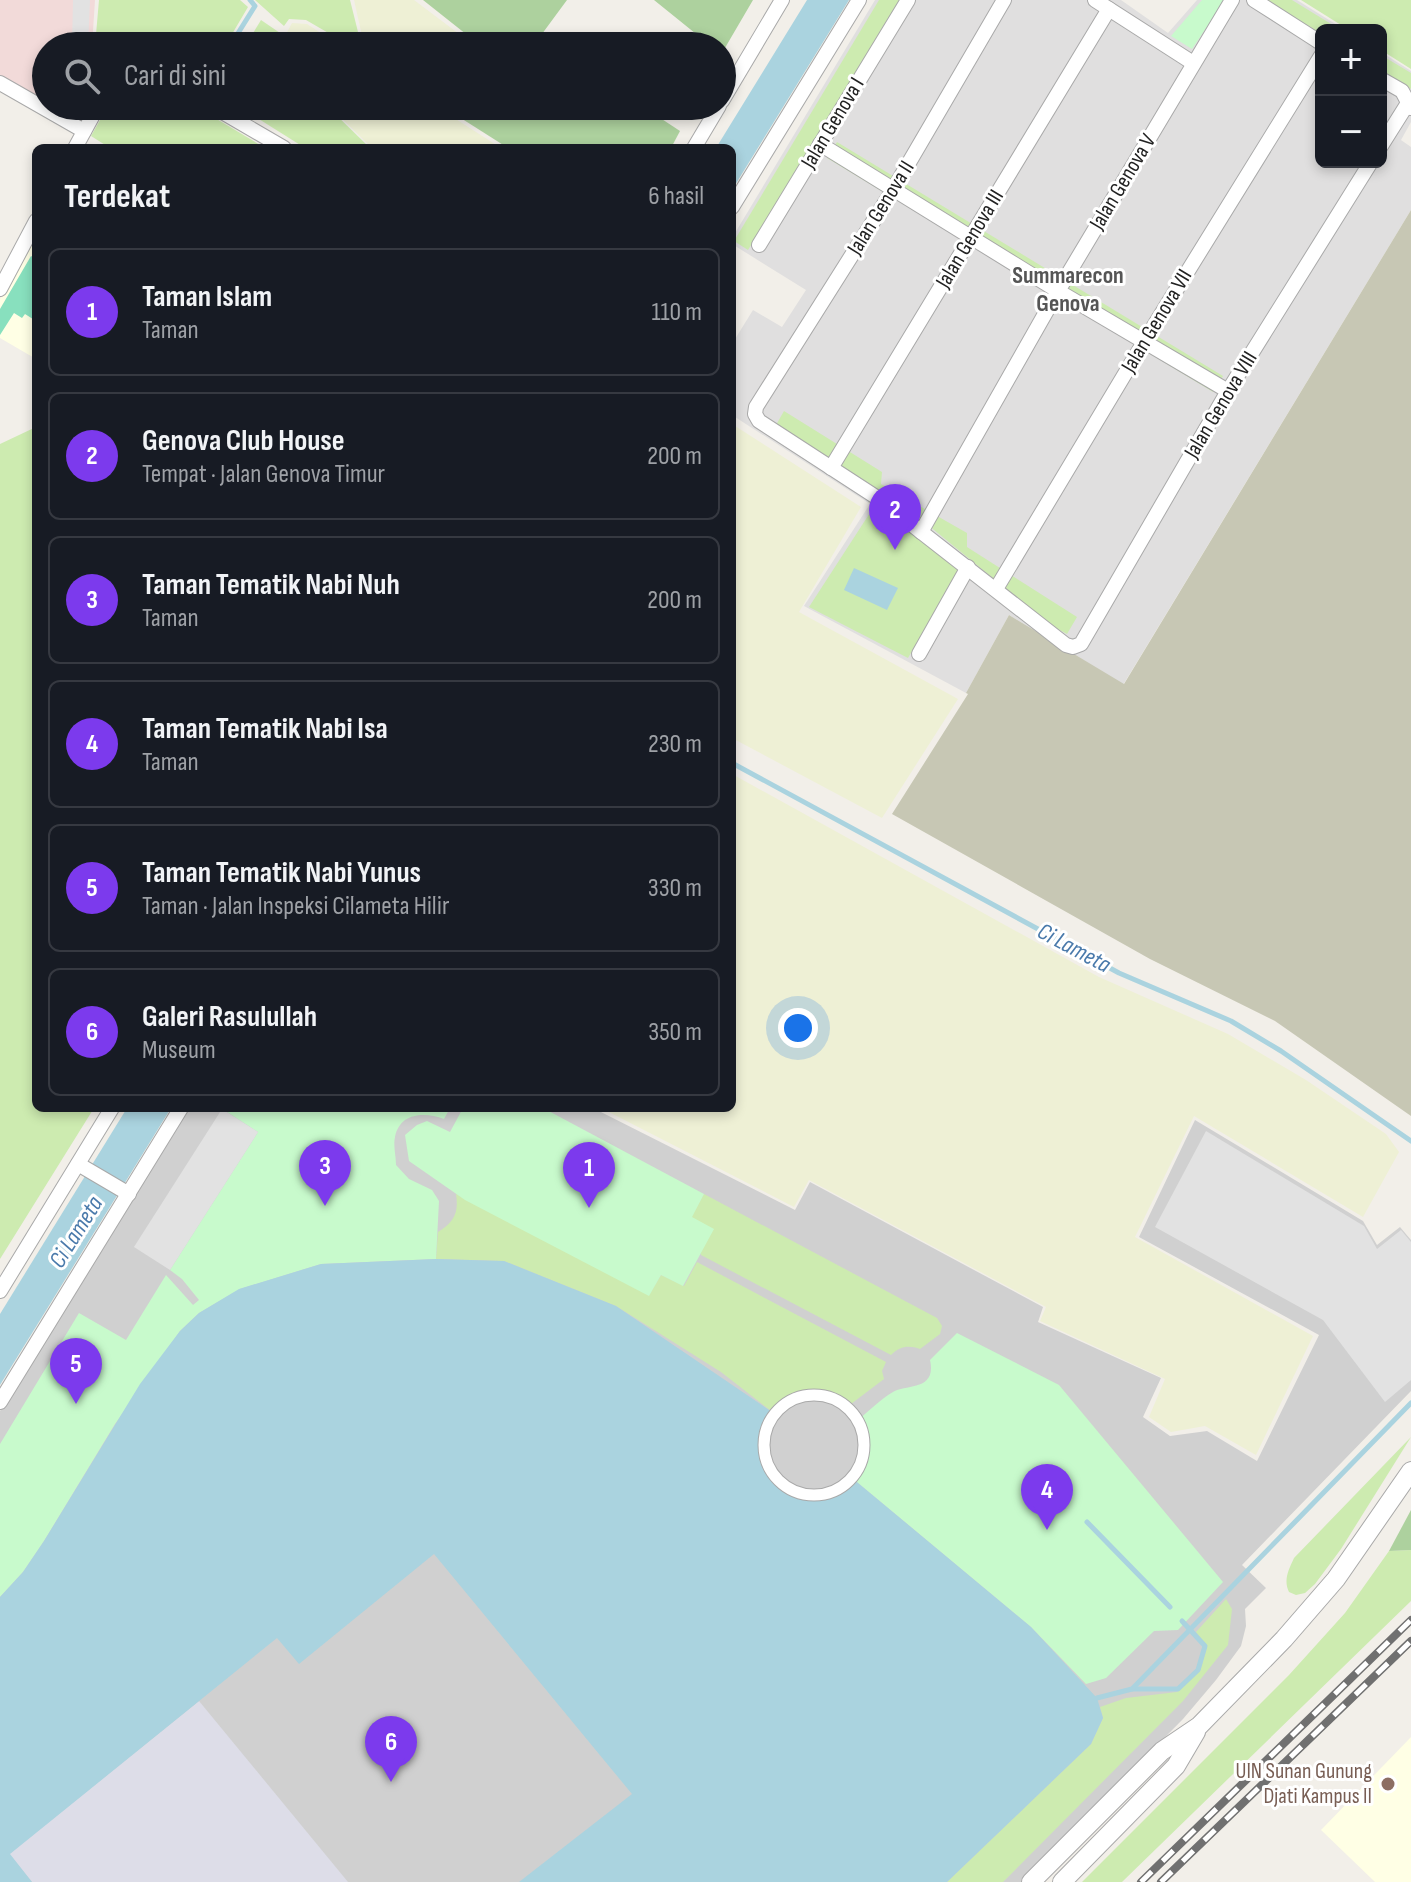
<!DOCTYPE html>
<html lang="id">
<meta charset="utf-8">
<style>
:root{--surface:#171b24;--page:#242831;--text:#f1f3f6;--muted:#9ea1a6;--line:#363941;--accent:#7c3aed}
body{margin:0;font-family:"Sofia Sans Condensed",sans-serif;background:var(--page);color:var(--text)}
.controls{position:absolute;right:24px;top:24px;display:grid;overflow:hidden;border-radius:12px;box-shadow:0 4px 12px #0003}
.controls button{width:72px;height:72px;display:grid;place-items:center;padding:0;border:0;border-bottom:2px solid var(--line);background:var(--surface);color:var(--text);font:40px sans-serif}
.you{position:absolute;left:798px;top:1028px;width:28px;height:28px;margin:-20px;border:6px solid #fff;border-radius:50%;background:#1a73e8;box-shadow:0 0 0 12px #1a73e833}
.badge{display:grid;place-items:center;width:52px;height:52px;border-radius:50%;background:var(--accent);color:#fff;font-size:26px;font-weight:700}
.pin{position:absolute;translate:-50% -66px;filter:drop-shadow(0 2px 4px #0008)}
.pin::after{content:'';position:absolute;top:42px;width:28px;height:24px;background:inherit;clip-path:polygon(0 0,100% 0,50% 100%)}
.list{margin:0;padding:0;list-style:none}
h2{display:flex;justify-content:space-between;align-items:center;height:104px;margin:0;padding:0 32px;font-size:34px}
h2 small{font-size:26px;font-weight:400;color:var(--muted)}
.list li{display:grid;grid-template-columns:52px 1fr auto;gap:24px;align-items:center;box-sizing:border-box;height:128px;margin:0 16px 16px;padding:0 16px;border:2px solid var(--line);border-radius:12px}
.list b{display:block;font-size:30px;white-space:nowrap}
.list p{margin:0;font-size:26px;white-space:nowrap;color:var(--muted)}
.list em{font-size:26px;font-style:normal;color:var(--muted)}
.icon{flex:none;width:44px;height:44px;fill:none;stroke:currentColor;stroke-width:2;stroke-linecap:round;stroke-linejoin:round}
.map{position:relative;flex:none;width:1411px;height:1882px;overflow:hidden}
.search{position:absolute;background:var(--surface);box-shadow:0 4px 12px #0003;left:32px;top:32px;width:704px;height:88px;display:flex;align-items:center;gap:20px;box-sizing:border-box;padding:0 28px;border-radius:44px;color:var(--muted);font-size:30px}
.panel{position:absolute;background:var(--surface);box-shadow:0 4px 12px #0003;left:32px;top:144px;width:704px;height:968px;border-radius:12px}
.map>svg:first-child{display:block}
</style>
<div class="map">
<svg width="1411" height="1882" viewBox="0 0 1411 1882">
<rect width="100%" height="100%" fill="#f2efe9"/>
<path fill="#e0dfdf" d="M875,0H1121L1168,33L1197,0H1297L1345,30H1321V162H1381V52L1411,71V122L1401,140L1411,147V210L1123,685L1009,615L966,693L804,606L870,504L732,415V344L753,310L782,327L806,290L732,244V238Z"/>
<path fill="#f2dad9" d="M0,0H95L92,46H46V103L0,75Z"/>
<g fill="#ffffe5">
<path d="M36,237V359L0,338V299Z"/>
<path d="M1411,1737V1882H1375L1321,1830Z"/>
</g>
<path fill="#d0d0d0" d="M188,1108H593L795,1210L810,1182L1043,1307L1038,1322L1161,1378L1143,1417L1170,1436L1207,1431L1257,1461L1319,1335L1139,1237L1195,1120L1363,1221L1377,1245L1400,1227L1411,1240V1391L1242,1565L1266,1588L1245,1609L1246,1626L1241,1646L1216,1680L1183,1719L1022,1882H0V1411Z"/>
<path fill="#c7c7b4" d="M1411,210V1116L1275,1021L1150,959L892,814L968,694L966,693L1009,615L1124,684Z"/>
<g fill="#eef0d5">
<path d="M354,0H414L475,46H293L285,36L292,23L307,24L336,43L363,40Z"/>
<path d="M329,106H456L451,116L501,148H372Z"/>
<path d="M732,424L861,507L799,612L958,699L882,818L732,738Z"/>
<path d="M732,774L1099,977L1228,1034L1306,1080L1386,1134L1399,1152L1363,1217L1194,1116L1135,1237L1313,1336L1256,1455L1205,1426L1171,1432L1149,1417L1165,1379L1040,1321L1046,1307L809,1180L794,1207L601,1108H732Z"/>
</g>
<g fill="#cdebb0">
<path d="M99,0H240L248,7L225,46H149L132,36L125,46H95Z"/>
<path d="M255,0H350L359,36L337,38L306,20L289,19L284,26Z"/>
<path d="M879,0H901L748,250L734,241Z"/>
<path d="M1262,0H1292L1341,30H1321V34Z"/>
<path d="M1301,0H1411V69L1381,50V30H1349Z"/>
<path d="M261,20L283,35L291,46H245Z"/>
<path d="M1381,55L1411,73V89L1381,71Z"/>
<path d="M108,106H195L265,148H110L91,136Z"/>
<path d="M238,106H327L370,148H305Z"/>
<path d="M837,142L1223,376L1213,392L827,158Z"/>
<path d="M784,411L882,472L881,484L967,533V547L1077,617L1067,634L1050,625L906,507L776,425Z"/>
<path d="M36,427V1108H94L0,1259V444Z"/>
<path d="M877,502L959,569L908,658L809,607Z"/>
<path d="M456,1194L649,1295L661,1275L684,1286L697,1262L886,1362L882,1371L884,1379L847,1407C824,1389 795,1392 775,1414L721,1372L616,1306L504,1261L436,1259L438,1232C454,1222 459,1213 456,1194Z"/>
<path d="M704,1194L937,1318L942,1326L940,1334L920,1349C909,1345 900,1346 891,1355L701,1255L691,1217Z"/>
<path d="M1411,1437L1341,1549L1315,1584L1305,1593L1296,1595L1289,1592C1283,1580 1289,1569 1294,1558Z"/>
<path d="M1411,1550V1601L1122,1882H1082L1289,1675L1345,1613L1389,1551Z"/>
<path d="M1226,1599L1232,1609L1228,1645L1183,1701L1003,1882H947L1091,1744L1103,1718L1100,1707L1126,1698L1177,1692L1200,1671L1207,1647L1196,1632Z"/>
</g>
<g fill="#add19e">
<path d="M423,0H567L539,38L550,46H481Z"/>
<path d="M654,0H753L722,53V46H711Z"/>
<path d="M461,106H642L680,131L671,148H508L456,115Z"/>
<path d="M1411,1510V1550L1389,1551Z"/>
</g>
<g fill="#c8facc">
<path d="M1202,0H1225L1192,49L1171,36Z"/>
<path d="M221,1108H450L444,1119C425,1112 400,1112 395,1137C393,1145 396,1156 396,1165L409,1179L432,1190L439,1201L436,1259L321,1264L240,1289L199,1313L180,1331L115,1424L44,1541L23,1572L0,1597V1444L79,1313L126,1340L166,1275L193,1305L199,1300L182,1279L170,1270L258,1132Z"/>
<path d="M463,1108H543L704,1194L692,1217L714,1229L683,1286L661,1275L649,1296L465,1200L409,1161L405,1135L417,1125L427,1121L450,1132Z"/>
<path d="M957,1333L1059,1385L1223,1582L1178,1630L1154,1631L1106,1678L1086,1684L1031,1627L852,1478C864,1458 867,1441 858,1420C869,1411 881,1399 893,1392C906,1384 937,1391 930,1360Z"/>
</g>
<path fill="#88e0be" d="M31,256L36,259V321L25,314L22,318L14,313L0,335V309Z"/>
<g fill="#e2e2e2">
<path d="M73,0H90L88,46H72Z"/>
<path d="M222,1109L258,1132L170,1270L134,1247Z"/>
<path d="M1206,1131L1364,1226L1377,1249L1401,1230L1411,1242V1380L1385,1402L1323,1320L1155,1227Z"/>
</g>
<path fill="#dddde8" d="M199,1701L348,1882H32L9,1854Z"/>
<g fill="#aad3df">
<path d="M807,0H849L732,190V148H716Z"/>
<path d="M854,568L898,588L887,610L844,590Z"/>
<path d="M127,1108H171L0,1385V1314Z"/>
<path d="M436,1259L504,1261L616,1306L775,1414C739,1465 798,1522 852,1478L1031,1627L1097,1698L1103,1718L1091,1744L947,1882H519L632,1794L434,1554L299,1664L277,1638L10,1854L32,1882H0V1597L23,1572L44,1541L140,1384L180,1331L199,1313L239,1289L321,1264Z"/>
</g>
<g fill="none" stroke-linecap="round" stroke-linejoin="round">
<g stroke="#aad3df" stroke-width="5">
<path d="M230,46L255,6L250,0"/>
<path d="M732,763L1119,973L1231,1021L1281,1051L1411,1141"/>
<path d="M1087,1522L1170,1607"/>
<path d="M1133,1689H1178L1198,1670L1205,1646L1182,1621"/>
<path d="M1097,1698L1132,1689L1411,1403"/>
</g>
<g stroke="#a9a9a9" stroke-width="13">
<circle id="pedestrian" cx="814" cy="1445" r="50"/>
</g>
<g stroke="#a9a9a9" stroke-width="16">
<g id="minor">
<path d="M1004,0L893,190L756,407L755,414L759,421L879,499L1066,645L1073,647L1081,644L1228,391L1371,162"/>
<path d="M1095,0L1193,63"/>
<path d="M1254,0L1321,43"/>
<path d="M1381,79L1402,91L1411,108"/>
<path d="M0,83L84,131"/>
<path d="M722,101L782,0"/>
<path d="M212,106L284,148"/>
<path d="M820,144L1058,291L1228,391"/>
<path d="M1381,146L1408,103"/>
<path d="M75,148L98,106"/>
<path d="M694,148L719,106"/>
<path d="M732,207L859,0"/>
<path d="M759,245L908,0"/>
<path d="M0,289L36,221"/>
<path d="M831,468L1109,9"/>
<path d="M921,532L1058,291L1232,0"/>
<path d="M996,589L1144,342L1321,56"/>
<path d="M919,654L968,567"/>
<path d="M78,1164L129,1194"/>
<path d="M0,1291L112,1108"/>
<path d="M0,1402L181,1108"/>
</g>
</g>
<g stroke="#a9a9a9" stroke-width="20">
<g id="tertiary">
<path d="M1031,1882L1162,1751L1199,1726L1284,1639L1336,1579L1411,1471"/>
<path d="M1062,1882L1176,1766L1196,1732"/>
</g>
</g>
<use href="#pedestrian" stroke="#fff" stroke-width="11"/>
<use href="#minor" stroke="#fff" stroke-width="14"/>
<use href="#tertiary" stroke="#fff" stroke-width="18"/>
<g stroke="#707070" stroke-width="8">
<g id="rail">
<path d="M1141,1882L1411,1620"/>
<path d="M1161,1882L1411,1641"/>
</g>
</g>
<use href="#rail" stroke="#fff" stroke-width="5" stroke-dasharray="15" stroke-linecap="butt"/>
</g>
<circle fill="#8d6e63" stroke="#fff" stroke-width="3" cx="1388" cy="1784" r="8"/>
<g text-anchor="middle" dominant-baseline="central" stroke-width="6" stroke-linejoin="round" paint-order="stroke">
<g font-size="22" fill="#222" stroke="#fff">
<text transform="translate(833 123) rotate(-59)">Jalan Genova I</text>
<text transform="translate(1123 182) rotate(-59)">Jalan Genova V</text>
<text transform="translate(881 208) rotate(-58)">Jalan Genova II</text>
<text transform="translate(970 239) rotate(-59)">Jalan Genova III</text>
<text transform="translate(1157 321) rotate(-59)">Jalan Genova VII</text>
<text transform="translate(1221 405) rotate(-59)">Jalan Genova VIII</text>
</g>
<g font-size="22" fill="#785e54" stroke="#fff" text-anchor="end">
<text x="1372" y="1771">UIN Sunan Gunung<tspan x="1372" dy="25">Djati Kampus II</tspan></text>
</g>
<g font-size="24" font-weight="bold" fill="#555" stroke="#fff">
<text x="1068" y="275">Summarecon<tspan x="1068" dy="28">Genova</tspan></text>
</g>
<g font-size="24" font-style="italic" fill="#4a7aab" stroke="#fff">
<text transform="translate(1074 948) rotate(28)">Ci Lameta</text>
<text transform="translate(76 1232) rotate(-58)">Ci Lameta</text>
</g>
</g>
</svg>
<div class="controls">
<button>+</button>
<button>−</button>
</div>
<div class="you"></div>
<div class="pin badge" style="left:589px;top:1208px">1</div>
<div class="pin badge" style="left:895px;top:550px">2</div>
<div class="pin badge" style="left:325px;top:1206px">3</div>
<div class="pin badge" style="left:1047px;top:1530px">4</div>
<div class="pin badge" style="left:76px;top:1404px">5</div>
<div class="pin badge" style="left:391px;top:1782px">6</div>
<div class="search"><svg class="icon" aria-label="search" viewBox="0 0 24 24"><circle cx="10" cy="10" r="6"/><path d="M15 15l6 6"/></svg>Cari di sini</div>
<section class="panel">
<h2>Terdekat<small>6 hasil</small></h2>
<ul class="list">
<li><span class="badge">1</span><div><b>Taman Islam</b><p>Taman</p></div><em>110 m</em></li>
<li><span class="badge">2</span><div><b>Genova Club House</b><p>Tempat · Jalan Genova Timur</p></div><em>200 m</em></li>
<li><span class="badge">3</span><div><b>Taman Tematik Nabi Nuh</b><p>Taman</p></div><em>200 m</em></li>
<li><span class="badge">4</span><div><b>Taman Tematik Nabi Isa</b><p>Taman</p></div><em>230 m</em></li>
<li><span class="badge">5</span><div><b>Taman Tematik Nabi Yunus</b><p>Taman · Jalan Inspeksi Cilameta Hilir</p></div><em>330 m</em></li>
<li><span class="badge">6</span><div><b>Galeri Rasulullah</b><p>Museum</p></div><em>350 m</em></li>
</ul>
</section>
</div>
